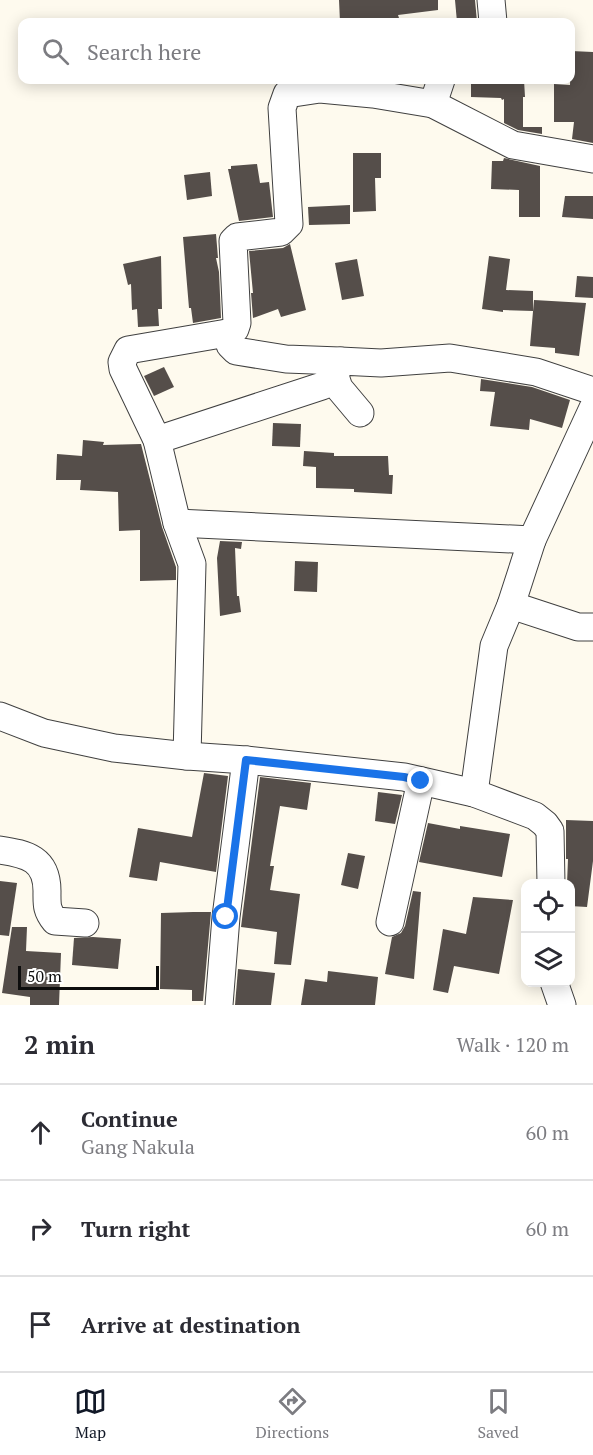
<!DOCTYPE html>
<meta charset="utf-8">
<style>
:root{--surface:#fff;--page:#f2f2f3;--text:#2b2b33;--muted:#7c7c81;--line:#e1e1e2;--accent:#111827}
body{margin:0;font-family:"PT Serif",serif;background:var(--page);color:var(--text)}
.controls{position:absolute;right:18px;bottom:18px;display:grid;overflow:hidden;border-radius:12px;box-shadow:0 3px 15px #0003}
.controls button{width:54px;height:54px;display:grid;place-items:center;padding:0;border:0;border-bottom:2px solid var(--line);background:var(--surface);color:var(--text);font:30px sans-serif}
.scale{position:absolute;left:18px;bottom:15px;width:141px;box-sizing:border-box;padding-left:6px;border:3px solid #0d0d0d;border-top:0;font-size:16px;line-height:21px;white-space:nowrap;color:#0d0d0d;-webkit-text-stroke:4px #fff;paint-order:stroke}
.stop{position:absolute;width:18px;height:18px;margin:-14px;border:4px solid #1a73e8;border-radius:50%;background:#fff}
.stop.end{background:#1a73e8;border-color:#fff;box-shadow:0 2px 6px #0008}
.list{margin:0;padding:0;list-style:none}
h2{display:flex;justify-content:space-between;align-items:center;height:78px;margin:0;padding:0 24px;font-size:26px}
h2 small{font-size:20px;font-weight:400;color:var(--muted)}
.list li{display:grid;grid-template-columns:39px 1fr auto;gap:18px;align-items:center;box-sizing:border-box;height:96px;padding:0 24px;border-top:2px solid var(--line)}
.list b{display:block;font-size:22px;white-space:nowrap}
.list p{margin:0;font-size:20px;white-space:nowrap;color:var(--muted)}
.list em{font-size:20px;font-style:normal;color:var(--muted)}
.icon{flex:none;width:33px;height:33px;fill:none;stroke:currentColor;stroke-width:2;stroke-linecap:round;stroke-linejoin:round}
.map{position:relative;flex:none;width:593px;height:1005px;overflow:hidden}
.search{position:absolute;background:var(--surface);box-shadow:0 3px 15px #0003;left:18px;right:18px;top:18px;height:66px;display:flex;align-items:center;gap:15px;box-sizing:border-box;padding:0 21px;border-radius:12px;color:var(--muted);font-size:22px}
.sheet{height:366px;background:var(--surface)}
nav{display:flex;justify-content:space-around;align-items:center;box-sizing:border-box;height:84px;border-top:2px solid var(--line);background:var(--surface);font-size:16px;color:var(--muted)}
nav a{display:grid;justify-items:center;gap:3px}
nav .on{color:var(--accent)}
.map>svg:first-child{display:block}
</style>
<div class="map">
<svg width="593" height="1005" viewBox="0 0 593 1005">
<rect width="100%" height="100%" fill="#fefaee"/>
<g fill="#554e4a">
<path d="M339,0H438V10L398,15L399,18L379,22H340Z"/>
<path d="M455,0H475L477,22H457Z"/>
<path d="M571,51L593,52V143L572,139L574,122H554V84L570,85Z"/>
<path d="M471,80H524L525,97H523V127H542V134L518,130L504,123V99L502,100L501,98L471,97Z"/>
<path d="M353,153H381V178H375L376,211L353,212Z"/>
<path d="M504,158L540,166V217H519V190L491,189L492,161H503Z"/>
<path d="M257,164L260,183L269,182L273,217L239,221L228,169H231V166Z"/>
<path d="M210,172L212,196L187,200L184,175Z"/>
<path d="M565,196H593V219L562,217Z"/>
<path d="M350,205V224L309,225L308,207Z"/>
<path d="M216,234L218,258H216L219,272L221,318L193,323L191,308H189L183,237Z"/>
<path d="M290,244L306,310L281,317L278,309L253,318L251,293H253L249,251L283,248Z"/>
<path d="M161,256L162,309H158L159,326L138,327L137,309L132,310L131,284L128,285L123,264Z"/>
<path d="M489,256L510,259L506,290L533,291V311L503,310V312L482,309Z"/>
<path d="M357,259L364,296L342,300L335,263Z"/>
<path d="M577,276L593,277V298L575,297Z"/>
<path d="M534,300L586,303L579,356L555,353V348L530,346Z"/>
<path d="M164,367L174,387L154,396L144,376Z"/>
<path d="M481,379L532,387L570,400L562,428L530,419L529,430L490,426L495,392L480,391Z"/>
<path d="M273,423L301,424L300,447L272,446Z"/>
<path d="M83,440L104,442L103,445L141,444L162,527L176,567V580L140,581V530L119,531L118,492L80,490L81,480H56L57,454L82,456Z"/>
<path d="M304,451L334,453V456H388L389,475H393L392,494L354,492V489L316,488V467L303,466Z"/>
<path d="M220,541L242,542L241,549L235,548L237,596H239L241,612L220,616L217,558Z"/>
<path d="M295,561L318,562L317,592L294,591Z"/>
<path d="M204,773L228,776L216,872L160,862L157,881L129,877L138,828L192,837Z"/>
<path d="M260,777L311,783L307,810L280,806L270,866H274L270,890L300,894L291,965L274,964L277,932L241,927Z"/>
<path d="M378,792L402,795L395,824L375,821Z"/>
<path d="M566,820L593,821V861L587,907L570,906V884H567L568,859H566Z"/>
<path d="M428,823L460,829V826L510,834L502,877L419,862Z"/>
<path d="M348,853L365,856L358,889L341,885Z"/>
<path d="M0,881L17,883L9,936L0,935Z"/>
<path d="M413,891L421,892L414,979L385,974L392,937L401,933L405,926Z"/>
<path d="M473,897L513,900L499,974L454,966L448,993L433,990L443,929L466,934Z"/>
<path d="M193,912H211L203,1001H192V990L160,989L161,913Z"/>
<path d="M12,927H27L26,951L61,953L59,1005H30V997L2,993Z"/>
<path d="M93,937L121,939L118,969L72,965L74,938Z"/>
<path d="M238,969L275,973L271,1005H235Z"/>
<path d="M328,971L378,977L375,1005H301L305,979L327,982Z"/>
</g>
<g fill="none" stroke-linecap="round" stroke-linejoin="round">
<g stroke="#404040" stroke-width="29">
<g id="minor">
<path d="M491,0L493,22"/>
<path d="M433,104L441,80"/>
<path d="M227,333L230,345L236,351L286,359L340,361"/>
<path d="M335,376L339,388L360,413"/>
<path d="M157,440L322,386L335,376L340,361L381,363L450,358L536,372L593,391"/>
<path d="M177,523L532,540"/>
<path d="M511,605L578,627H593"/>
<path d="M0,716L44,733L114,748L187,756L246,760L404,777L474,793L535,816L545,824L550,831L551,884"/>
<path d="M187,756L192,564L177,523L157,440L123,369L122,362L128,350L227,333L235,329L237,323L233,241L237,237L281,232L289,224L282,108L287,94L320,89L373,94L433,104L513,145L593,159"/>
<path d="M474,793L494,646L511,605L532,540L593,408"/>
<path d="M0,850C27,854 47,859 47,891C47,904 46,910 55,921L85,923"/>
<path d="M390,922L421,781"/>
<path d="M554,982L562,1005"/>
<path d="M219,1005L226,917L246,760"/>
</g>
</g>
<use href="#minor" stroke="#fff" stroke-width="27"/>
</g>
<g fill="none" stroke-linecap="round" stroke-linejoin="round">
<path stroke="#1a73e8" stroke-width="8" d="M226,917L246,760L404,777L421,781"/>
</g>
</svg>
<div class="controls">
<button><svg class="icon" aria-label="locate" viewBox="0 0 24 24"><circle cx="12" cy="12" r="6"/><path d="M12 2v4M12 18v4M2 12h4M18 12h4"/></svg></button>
<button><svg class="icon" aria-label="layers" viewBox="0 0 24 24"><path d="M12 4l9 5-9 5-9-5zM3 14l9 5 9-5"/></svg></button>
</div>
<div class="scale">50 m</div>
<div class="stop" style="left:226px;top:917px"></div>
<div class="stop end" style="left:421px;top:781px"></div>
<div class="search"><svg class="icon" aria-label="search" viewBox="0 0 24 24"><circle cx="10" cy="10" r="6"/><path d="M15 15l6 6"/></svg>Search here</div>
</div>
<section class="sheet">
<h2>2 min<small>Walk · 120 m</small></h2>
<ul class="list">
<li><svg class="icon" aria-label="ahead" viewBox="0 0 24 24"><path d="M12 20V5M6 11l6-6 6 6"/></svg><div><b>Continue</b><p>Gang Nakula</p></div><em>60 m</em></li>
<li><svg class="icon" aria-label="right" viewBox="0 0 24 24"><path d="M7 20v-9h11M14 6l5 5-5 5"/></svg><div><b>Turn right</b></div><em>60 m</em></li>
<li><svg class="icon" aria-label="arrive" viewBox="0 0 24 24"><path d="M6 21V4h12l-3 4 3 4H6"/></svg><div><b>Arrive at destination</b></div></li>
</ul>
</section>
<nav>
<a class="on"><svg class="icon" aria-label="map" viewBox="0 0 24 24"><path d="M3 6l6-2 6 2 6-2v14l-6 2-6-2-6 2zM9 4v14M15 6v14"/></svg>Map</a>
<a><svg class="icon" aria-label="directions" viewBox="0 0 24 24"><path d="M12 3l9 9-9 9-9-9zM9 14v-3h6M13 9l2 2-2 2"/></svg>Directions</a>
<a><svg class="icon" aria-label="saved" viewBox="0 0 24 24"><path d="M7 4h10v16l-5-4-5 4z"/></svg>Saved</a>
</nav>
